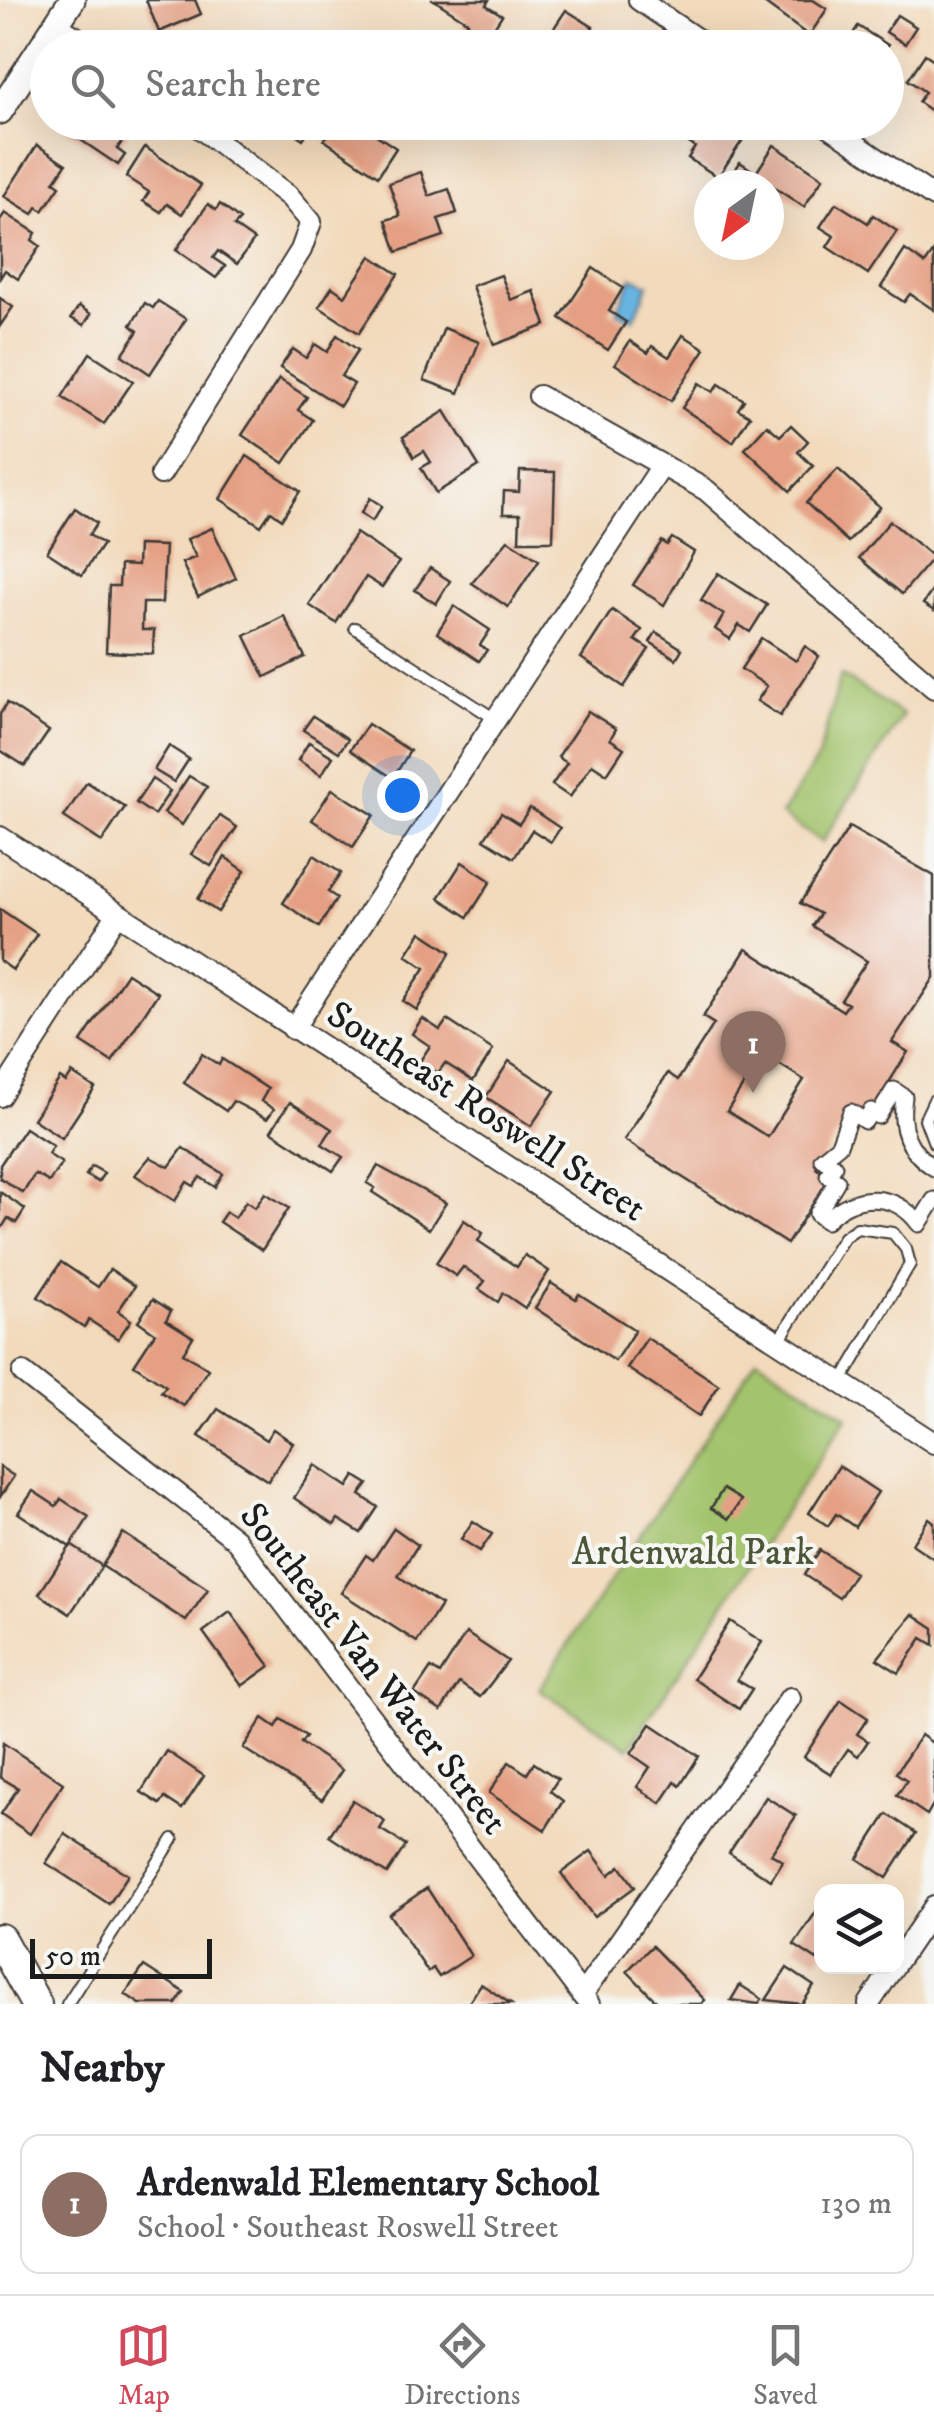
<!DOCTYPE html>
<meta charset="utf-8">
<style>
:root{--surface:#fff;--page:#f6f6f6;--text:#202124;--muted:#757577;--line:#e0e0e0;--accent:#d1495b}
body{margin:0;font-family:"IM FELL DW Pica",serif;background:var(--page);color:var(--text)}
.controls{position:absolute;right:30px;bottom:30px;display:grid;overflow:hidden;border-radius:20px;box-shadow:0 10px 40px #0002}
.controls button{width:90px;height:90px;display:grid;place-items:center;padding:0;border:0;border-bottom:2px solid var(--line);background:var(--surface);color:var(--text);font:50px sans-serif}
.compass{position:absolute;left:694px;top:170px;width:90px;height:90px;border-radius:50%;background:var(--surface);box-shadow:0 10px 40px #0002;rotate:213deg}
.scale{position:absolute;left:30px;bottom:25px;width:182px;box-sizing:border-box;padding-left:10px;border:5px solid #1c1c1c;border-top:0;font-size:28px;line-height:35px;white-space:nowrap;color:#1c1c1c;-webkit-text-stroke:8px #f6f6f2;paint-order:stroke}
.you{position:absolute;left:402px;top:795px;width:35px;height:35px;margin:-25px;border:8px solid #fff;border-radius:50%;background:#1a73e8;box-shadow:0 0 0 15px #1a73e833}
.badge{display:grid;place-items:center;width:65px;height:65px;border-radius:50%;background:var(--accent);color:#fff;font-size:32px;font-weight:700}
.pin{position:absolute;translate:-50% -82px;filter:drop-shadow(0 2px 5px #0008)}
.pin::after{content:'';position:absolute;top:52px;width:35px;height:30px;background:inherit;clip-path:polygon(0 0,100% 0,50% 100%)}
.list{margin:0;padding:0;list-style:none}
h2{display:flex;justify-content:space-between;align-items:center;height:130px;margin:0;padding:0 40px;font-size:42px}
h2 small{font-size:32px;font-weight:400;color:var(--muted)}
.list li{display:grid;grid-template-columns:65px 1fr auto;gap:30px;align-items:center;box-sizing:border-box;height:140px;margin:0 20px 20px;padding:0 20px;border:2px solid var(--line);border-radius:20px}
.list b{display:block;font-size:38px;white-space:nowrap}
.list p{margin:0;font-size:32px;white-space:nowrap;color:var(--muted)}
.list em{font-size:32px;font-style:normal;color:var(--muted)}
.icon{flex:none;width:55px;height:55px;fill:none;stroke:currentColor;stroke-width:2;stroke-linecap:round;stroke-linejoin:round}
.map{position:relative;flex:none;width:934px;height:2004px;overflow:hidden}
.search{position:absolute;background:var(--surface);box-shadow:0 10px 40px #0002;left:30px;right:30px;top:30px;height:110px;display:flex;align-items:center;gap:25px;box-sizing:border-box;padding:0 35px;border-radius:55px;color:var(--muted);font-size:38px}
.sheet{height:290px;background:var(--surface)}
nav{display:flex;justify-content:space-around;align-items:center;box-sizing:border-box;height:140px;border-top:2px solid var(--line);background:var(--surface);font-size:28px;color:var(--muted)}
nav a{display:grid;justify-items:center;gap:5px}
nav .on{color:var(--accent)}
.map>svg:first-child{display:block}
</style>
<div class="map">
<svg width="934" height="2004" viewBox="0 0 934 2004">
<rect width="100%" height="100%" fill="#f6f6f2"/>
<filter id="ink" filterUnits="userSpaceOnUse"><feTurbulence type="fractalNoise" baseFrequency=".01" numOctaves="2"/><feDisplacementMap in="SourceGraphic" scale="20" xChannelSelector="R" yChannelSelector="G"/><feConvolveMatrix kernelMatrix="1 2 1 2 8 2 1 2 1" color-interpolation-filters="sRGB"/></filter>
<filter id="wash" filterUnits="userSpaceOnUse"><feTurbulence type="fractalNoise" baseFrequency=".0048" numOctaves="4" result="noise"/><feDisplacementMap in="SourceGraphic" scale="40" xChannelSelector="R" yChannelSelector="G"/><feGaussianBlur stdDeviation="2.25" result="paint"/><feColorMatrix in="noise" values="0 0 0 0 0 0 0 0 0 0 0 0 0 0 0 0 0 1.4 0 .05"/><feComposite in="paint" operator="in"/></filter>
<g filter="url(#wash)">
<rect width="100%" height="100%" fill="#f2dabb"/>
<g fill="#a3c46d" stroke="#607044" stroke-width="2.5">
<path d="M841,675L903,715L822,842L781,815L818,758Z"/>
<path d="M757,1358L847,1417L629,1748L539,1689Z"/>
</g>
<path fill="#67b4e0" stroke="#42687e" stroke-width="2.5" d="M632,277L649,284L634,319L617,312Z"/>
<g id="blocks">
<g fill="#e5a084" fill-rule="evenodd">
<path d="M146,0H195L201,14L159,32Z"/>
<path d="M434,0H489L486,5L502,15L484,43L463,29L468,22Z"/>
<path d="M760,0H813L827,9L809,36Z"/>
<path d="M566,10L593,27L580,48H551L544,43Z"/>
<path d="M897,15L916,27L905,44L886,32Z"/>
<path d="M858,26L888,45L886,48H844Z"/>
<path d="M511,32L535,48L503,44Z"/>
<path d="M208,34L228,48H199Z"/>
<path d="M925,54L934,60V113L918,102L925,92L908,80Z"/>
<path d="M54,122H111L128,133L117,149L125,155L118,165Z"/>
<path d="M278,122H314L303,139Z"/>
<path d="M336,122H357L396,148L378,176L324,140Z"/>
<path d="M674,122H733L748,132L718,177L688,158L695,147L669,130Z"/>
<path d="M37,145L66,164L54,182L60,186L43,211L37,207L33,214L4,196Z"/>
<path d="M774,145L823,178L804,207L760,178L755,185H726L740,162L756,173Z"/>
<path d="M145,147L201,185L182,214L167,204L161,212L143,201L149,192L126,177Z"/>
<path d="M421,172L429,196L449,189L457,213L438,219L444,236L397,252L386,220L400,216L389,183Z"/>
<path d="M836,203L868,223L873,215L897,231L868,274L827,247L834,236L820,227Z"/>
<path d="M208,204L216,210L220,204L240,220L234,226L254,240L237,264L218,251L213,258L225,266L216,278L176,250Z"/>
<path d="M5,213L36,233L32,240L40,246L18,279L5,270L0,278V220Z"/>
<path d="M905,250L925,264L934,251V310L910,294L904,302L881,287Z"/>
<path d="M371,256L398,274L359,333L319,307L332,287L345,296Z"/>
<path d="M593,268L623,288L609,311L626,322L608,350L560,318Z"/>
<path d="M501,275L511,300L534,291L546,325L494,345L472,286Z"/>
<path d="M0,298L13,307L0,326Z"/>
<path d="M158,301L186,319L150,374L122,355L138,331L131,325L145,303L153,308Z"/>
<path d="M79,306L91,314L84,325L71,318Z"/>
<path d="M444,328L479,342L459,393L424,380Z"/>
<path d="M337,335L358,350L341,376L354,384L340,406L280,368L293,349L306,358L315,344L327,352Z"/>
<path d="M683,335L705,349L671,401L615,364L630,341L648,353L652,346L669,357Z"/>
<path d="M90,353L133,381L104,424L62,397Z"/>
<path d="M279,379L307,397L298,410L313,420L284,463L242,435Z"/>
<path d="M699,383L713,392L719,384L744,400L738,409L750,416L733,442L682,408Z"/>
<path d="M445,411L479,466L436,493L421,468L431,462L424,451L414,457L403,437Z"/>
<path d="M767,425L780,436L791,425L808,441L798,452L813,466L790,491L745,449Z"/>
<path d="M247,456L300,491L282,519L271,511L261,526L220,499Z"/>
<path d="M838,469L880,507L848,542L806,503Z"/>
<path d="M520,471L555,472L553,541H519L520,514H503L504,491L519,492Z"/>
<path d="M370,498L382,506L372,521L361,513Z"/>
<path d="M75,508L97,523L89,535L103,544L82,575L47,552Z"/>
<path d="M890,521L933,557L902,594L859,558Z"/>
<path d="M212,528L236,578L198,597L182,563L196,557L187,539Z"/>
<path d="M356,533L399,562L382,587L366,577L336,623L309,605Z"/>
<path d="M672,538L694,552L664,605L633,585L662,541L667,545Z"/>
<path d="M508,540L539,560L508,607L472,583Z"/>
<path d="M138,545L165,546L162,603H143L142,630H154L153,654L106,652L109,586H119L120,565L137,566Z"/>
<path d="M430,568L450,581L436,604L415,590Z"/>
<path d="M718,573L767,605L750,632L739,625L730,639L715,629L724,615L701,600Z"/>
<path d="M934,588V611L923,604Z"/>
<path d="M454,606L490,630L480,645L487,650L479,661L437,633Z"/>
<path d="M612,610L642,630L635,640L649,649L624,687L581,658Z"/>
<path d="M284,616L305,657L265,677L245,636Z"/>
<path d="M656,632L682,649L676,659L650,642Z"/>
<path d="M761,638L796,661L805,646L819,656L780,716L757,701L767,686L741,669Z"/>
<path d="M7,703L49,731L25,766L0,750V714Z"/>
<path d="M588,711L616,729L610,739L624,748L607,774L592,764L570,797L552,785L567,763L558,757Z"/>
<path d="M313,716L348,739L339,752L303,730Z"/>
<path d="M368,724L410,751L393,778L350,750Z"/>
<path d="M309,742L333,757L321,775L298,760Z"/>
<path d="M169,746L189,759L174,782L154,770Z"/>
<path d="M189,776L207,787L182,825L164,813Z"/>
<path d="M152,779L170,791L154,815L136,803Z"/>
<path d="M87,782L125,807L102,842L64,817Z"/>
<path d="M332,789L374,815L353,847L312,820Z"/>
<path d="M530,808L560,828L551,842L532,830L514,858L484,839L501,813L519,824Z"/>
<path d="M220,816L237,827L211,866L191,854Z"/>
<path d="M849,827L934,876V978L892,1042L908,1052L865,1121L851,1112L816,1168L830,1177L787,1244L624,1140L668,1073L678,1080L714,1024L703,1017L746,949L843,1011L848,1004L841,1000L867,961L812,926L820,914L800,903ZM763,1054L804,1080L768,1137L727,1111Z"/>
<path d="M314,855L341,873L328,892L337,898L319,927L283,903Z"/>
<path d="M225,857L245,871L218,912L198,899Z"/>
<path d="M462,862L491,881L468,917L439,898Z"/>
<path d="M0,909L37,934L13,970L0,961Z"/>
<path d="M421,932L451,952L417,1010L403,1001L425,968L406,955Z"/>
<path d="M127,973L158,993L112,1062L81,1042Z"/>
<path d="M422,1018L440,1030L447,1020L493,1050L473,1081L445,1063L438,1073L420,1061L430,1046L412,1034Z"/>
<path d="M202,1054L219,1065L222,1059L268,1089L261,1101L274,1109L267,1119L233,1101L226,1111L184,1083Z"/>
<path d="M509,1061L555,1091L531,1126L486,1097Z"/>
<path d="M72,1073L95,1088L62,1138L33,1119L60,1078L66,1082Z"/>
<path d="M290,1102L332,1129L322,1144L343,1157L333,1171L271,1131Z"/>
<path d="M25,1128L53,1146L48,1154L62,1163L49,1182L35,1174L23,1193L0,1178V1165Z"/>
<path d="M183,1148L223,1174L215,1187L200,1177L194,1186L187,1182L175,1201L135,1175L150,1157L169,1167Z"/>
<path d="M92,1166L104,1173L98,1182L86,1175Z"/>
<path d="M378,1166L446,1203L429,1229L372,1192L375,1188L367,1183Z"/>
<path d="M0,1192L25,1209L16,1223L8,1218L0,1231Z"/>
<path d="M265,1193L289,1208L262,1250L219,1222L226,1212L235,1218L246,1201L255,1208Z"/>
<path d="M464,1220L483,1233L478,1241L517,1267L525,1255L549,1271L525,1308L503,1293L498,1302L479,1289L485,1281L463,1267L456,1276L436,1263Z"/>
<path d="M61,1262L98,1287L110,1269L135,1286L118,1311L131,1320L118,1339L89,1320L84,1327L38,1297Z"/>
<path d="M551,1283L576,1299L579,1294L635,1330L615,1361L535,1308Z"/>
<path d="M153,1299L171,1311L166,1320L193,1337L183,1353L208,1369L184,1406L161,1392L166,1386L134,1365L155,1333L138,1321Z"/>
<path d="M647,1338L719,1385L699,1416L627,1368Z"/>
<path d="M218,1409L266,1440L273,1429L293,1443L268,1481L199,1436Z"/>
<path d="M315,1465L348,1487L355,1476L368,1484L360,1495L378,1507L361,1533L338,1519L334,1525L294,1498Z"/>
<path d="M839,1466L878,1492L855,1527L836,1514L828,1526L809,1513Z"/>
<path d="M0,1467L14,1476L0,1497Z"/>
<path d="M723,1489L741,1500L729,1519L711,1508Z"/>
<path d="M33,1491L56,1506L61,1499L89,1517L70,1547L18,1513Z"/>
<path d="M929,1518L934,1522V1559L912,1544Z"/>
<path d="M473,1521L492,1534L480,1551L461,1539Z"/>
<path d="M394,1528L418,1545L398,1576L441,1605L417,1642L341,1593L366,1555L373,1560Z"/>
<path d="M123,1533L208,1589L186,1621L102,1566Z"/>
<path d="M71,1545L102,1566L70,1614L39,1594Z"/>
<path d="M820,1550L855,1573L839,1598L804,1575Z"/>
<path d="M230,1612L270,1666L242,1686L203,1632Z"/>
<path d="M913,1614L934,1628V1645L922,1638L899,1673L877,1659Z"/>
<path d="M730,1621L762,1642L737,1680L752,1689L739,1709L693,1679Z"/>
<path d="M466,1633L508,1661L480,1697L459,1683L441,1711L414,1693L431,1668L440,1674Z"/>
<path d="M841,1700L868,1718L857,1734L868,1741L858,1756L848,1749L831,1774L804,1757Z"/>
<path d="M263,1718L276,1727L281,1719L306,1736L301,1743L342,1770L322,1800L243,1748Z"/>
<path d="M651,1724L699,1756L680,1786L675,1782L661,1803L637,1787L650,1767L631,1754Z"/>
<path d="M921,1735L934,1744V1803L927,1815L897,1795L907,1780L896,1773Z"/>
<path d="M3,1743L63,1783L30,1834L1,1814L18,1788L0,1777Z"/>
<path d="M167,1751L204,1776L182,1809L165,1798L160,1804L141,1792Z"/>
<path d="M509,1762L527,1774L534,1763L558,1779L550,1791L563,1801L545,1830L489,1793Z"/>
<path d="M766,1797L796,1816L771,1854L783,1861L771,1880L729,1853Z"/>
<path d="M353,1800L385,1821L380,1829L406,1845L387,1874L329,1836Z"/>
<path d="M887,1814L916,1833L887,1878L858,1859Z"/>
<path d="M65,1834L128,1875L109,1904L46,1863Z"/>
<path d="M591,1851L609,1875L620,1866L635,1887L594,1917L561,1873Z"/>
<path d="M427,1888L471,1956L439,1977L433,1968L428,1972L389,1914Z"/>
<path d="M822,1903V1952L817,1960L794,1945Z"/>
<path d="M652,1946L705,2000L701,2004H659L627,1971Z"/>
<path d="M144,1966L184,1992L176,2004H140L125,1994Z"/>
<path d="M787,1968L814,1986L802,2004L766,2000Z"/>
<path d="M481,1984L511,2004H468Z"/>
<path d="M740,1985L762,1999L758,2004L731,2000Z"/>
</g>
</g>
</g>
<g filter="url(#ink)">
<use href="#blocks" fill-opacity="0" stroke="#3c3834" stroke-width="2.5"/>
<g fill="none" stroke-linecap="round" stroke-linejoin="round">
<g stroke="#3c3834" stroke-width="14">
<g id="service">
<path d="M355,628L495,719"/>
<path d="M934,1100L925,1119L934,1143"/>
<path d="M778,1342L844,1237L857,1228L893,1233L906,1249L910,1264L841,1382"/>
<path d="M67,2004L173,1839"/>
</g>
</g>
<g stroke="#3c3834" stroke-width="19">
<path id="pedestrian" d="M934,1168C907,1151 899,1127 904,1097L894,1090L878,1116L871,1111L865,1121L851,1112L839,1145L822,1159L834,1166L828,1175L837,1181L817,1214L826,1221C853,1192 895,1191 919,1224L934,1200"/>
</g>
<g stroke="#3c3834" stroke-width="24">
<g id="minor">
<path d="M639,0L710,48"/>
<path d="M56,25L94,48"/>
<path d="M823,122L934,197"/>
<path d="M539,396L706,490L934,688"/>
<path d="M161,474L301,250L311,222L290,197L192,122"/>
<path d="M0,837L934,1443"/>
<path d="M293,1029L661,467"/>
<path d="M0,1096L117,915"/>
<path d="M23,1373L235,1539L589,2004"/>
<path d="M896,1963L934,1907"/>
<path d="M582,1995L790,1698"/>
<path d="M869,2004L894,1966"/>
</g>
</g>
<g stroke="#3c3834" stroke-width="29">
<path id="tertiary" d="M0,111L72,0"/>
</g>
<g stroke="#3c3834" stroke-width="34">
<path id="primary" d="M0,1939L36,2004"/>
</g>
<use href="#service" stroke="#fff" stroke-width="10"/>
<use href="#pedestrian" stroke="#fff" stroke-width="15"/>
<use href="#minor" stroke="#fff" stroke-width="20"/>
<use href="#tertiary" stroke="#fff" stroke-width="25"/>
<use href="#primary" stroke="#fff" stroke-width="30"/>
</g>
</g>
<g text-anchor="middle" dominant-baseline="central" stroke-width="8" stroke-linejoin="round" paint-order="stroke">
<g font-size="38" fill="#1c1c1c" stroke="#f6f6f2">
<text transform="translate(486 1112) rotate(33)">Southeast Roswell Street</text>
<text transform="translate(373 1669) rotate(52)">Southeast Van Water Street</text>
</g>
<g font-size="38" fill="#4b5738" stroke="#f6f6f2">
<text x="693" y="1553">Ardenwald Park</text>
</g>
</g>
</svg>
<div class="controls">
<button><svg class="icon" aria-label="layers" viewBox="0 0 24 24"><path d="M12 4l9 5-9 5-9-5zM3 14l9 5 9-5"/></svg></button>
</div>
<svg class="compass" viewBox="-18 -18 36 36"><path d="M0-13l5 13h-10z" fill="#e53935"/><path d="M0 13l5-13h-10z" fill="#757577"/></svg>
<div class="scale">50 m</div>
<div class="you"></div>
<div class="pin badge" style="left:753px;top:1093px;background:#8d6e63">1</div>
<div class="search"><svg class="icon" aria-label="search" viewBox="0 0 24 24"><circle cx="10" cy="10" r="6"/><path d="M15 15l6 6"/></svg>Search here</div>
</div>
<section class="sheet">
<h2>Nearby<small></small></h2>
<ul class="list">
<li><span class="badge" style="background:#8d6e63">1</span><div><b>Ardenwald Elementary School</b><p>School · Southeast Roswell Street</p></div><em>130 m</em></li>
</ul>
</section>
<nav>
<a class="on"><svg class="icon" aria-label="map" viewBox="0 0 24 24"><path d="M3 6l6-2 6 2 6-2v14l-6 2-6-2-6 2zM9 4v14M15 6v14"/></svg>Map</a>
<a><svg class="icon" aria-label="directions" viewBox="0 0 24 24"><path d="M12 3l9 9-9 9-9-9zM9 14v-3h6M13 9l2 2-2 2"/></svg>Directions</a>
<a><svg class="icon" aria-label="saved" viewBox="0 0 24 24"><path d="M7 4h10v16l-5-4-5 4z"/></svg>Saved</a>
</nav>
